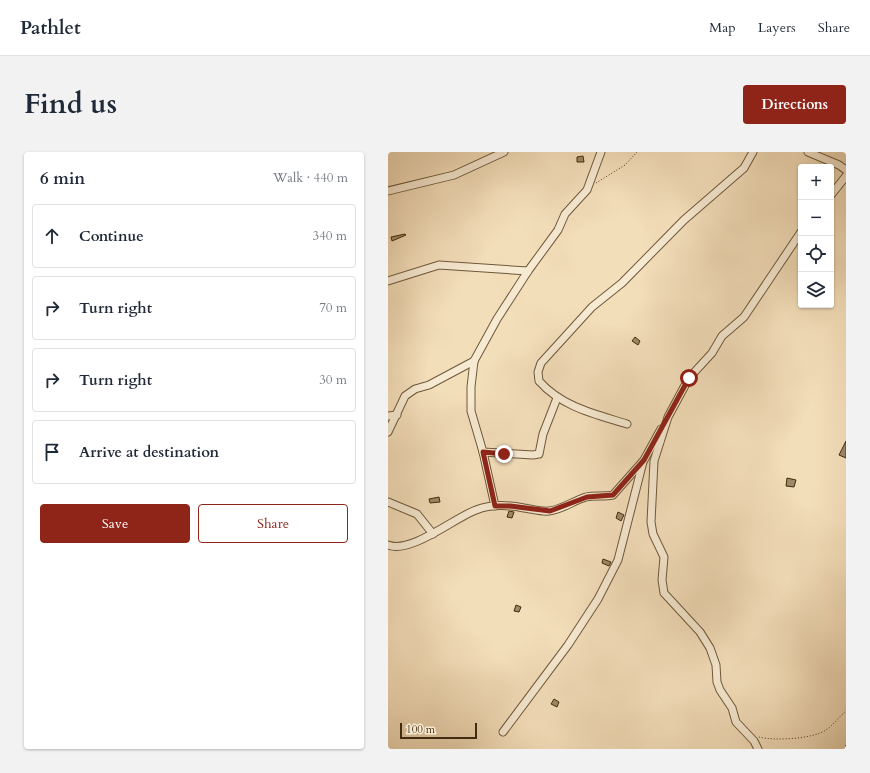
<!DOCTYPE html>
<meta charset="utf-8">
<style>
:root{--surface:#fff;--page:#f2f2f3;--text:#1f2937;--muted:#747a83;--line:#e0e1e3;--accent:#8f2418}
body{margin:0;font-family:Cardo,serif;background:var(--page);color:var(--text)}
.controls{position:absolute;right:12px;top:12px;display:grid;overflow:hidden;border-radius:4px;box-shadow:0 1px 3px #0004}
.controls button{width:36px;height:36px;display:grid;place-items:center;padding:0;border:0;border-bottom:1px solid var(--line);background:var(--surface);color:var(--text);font:20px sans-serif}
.scale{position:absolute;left:12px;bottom:10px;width:77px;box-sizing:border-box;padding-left:4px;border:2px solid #412c0f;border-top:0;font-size:11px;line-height:14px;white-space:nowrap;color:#412c0f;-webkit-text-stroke:3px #f7ead2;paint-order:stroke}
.stop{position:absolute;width:12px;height:12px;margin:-9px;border:3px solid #8f2418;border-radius:50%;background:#fff}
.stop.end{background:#8f2418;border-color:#fff;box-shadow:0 1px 4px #0008}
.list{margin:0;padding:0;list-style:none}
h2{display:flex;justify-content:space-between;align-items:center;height:52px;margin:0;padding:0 16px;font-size:17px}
h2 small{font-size:13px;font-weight:400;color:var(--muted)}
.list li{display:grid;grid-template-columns:26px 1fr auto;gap:12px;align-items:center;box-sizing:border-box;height:64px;margin:0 8px 8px;padding:0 8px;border:1px solid var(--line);border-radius:4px}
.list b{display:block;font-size:15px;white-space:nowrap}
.list em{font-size:13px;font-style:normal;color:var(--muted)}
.actions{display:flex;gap:8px;padding:12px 16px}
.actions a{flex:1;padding:9px 0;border:1px solid var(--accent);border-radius:4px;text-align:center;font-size:14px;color:var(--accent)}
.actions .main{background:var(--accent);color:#fff}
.icon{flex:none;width:22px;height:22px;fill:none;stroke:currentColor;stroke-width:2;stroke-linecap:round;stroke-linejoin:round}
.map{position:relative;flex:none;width:458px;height:597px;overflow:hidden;border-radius:4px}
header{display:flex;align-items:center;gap:24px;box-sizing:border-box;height:56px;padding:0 20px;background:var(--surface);border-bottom:1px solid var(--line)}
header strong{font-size:19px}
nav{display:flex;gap:22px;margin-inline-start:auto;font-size:14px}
.intro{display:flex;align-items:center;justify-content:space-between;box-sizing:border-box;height:96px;padding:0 24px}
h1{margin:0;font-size:28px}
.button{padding:10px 18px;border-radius:4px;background:var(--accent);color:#fff;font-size:14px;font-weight:700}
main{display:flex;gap:24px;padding:0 24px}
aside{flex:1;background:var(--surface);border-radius:4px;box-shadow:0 1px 3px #0004}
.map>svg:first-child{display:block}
</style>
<header>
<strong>Pathlet</strong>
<nav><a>Map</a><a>Layers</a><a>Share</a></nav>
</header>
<div class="intro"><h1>Find us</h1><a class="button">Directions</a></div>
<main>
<aside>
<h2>6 min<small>Walk · 440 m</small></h2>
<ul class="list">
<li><svg class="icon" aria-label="ahead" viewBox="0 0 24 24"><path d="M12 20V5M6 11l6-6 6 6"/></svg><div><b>Continue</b></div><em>340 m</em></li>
<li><svg class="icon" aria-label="right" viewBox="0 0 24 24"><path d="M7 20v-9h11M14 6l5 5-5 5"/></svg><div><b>Turn right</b></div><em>70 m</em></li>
<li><svg class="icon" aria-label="right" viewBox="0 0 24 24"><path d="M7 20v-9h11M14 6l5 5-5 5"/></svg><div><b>Turn right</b></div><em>30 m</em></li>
<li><svg class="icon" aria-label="arrive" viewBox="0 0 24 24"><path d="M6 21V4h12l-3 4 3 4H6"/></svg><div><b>Arrive at destination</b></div></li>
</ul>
<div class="actions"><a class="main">Save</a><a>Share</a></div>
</aside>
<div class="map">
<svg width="458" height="597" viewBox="0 0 458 597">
<rect width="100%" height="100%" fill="#f3deba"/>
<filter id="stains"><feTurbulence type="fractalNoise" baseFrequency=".005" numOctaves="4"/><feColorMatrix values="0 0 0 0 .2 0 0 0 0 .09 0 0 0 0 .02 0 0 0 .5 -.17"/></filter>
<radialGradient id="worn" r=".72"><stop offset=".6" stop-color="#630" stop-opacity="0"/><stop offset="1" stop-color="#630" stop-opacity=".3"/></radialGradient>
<g fill="#9e8968" stroke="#412c0f">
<path d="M195,4L196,10H189V5Z"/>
<path d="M17,82L18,83L4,89L3,85Z"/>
<path d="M247,185L252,189L250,193L244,189Z"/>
<path d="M458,289V306L451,303Z"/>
<path d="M399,326L408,328L406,335L398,334Z"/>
<path d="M51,345L52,350L42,351L41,347Z"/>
<path d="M121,359L126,360L124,366L119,365Z"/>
<path d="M230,360L236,363L233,369L228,366Z"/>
<path d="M215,407L223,410L221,414L214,411Z"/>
<path d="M128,453L133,455L131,460L126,459Z"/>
<path d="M166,547L171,550L169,555L163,552Z"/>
</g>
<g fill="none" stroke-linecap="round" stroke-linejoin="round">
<g stroke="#6e583a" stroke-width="9">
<g id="minor">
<path d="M420,0L451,13L458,18"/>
<path d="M0,39L66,23L116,0"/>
<path d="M443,43L458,24"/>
<path d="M0,129L51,113L140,119"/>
<path d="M86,209L83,235V259L95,300L107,354"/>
<path d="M0,264L9,263"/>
<path d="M239,272C207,262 174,255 151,229L150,220L153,211L204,155L234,131L296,68L356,16L365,0"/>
<path d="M0,280L17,244L27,237L41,233L86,209L109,167L140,119L170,78L177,62L199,38L213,0"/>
<path d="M95,300L145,303L151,302L155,282L169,246"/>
<path d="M0,350L29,362L45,382"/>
<path d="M0,393C23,402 66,366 88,358C103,352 121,353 136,356C144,357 153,360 161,359C173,358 185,349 198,345C206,343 216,345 225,343L256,308L273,277"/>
<path d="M115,580L180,493L210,447L230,408L255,310"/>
<path d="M370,597L366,589L348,570L344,556L332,538L329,530L328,513L322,496L312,480L276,441L274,428L276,405L265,382L263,370L266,309L280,265L301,226L324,201L334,184L356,165L413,80"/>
</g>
</g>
<g stroke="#412c0f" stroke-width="1" stroke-dasharray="1 2" stroke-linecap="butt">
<path d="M208,31L237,13L249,0"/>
<path d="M371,585C386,589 425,587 438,578C445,573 451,565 458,559"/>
<path d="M457,597L458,591"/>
</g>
<use href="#minor" stroke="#f7ead2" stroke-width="7"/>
</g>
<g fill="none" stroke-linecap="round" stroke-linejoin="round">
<path stroke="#8f2418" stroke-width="5" d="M116,302L95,300L107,354H122L162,359L199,345L225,343L256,308L301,226"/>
</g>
<rect width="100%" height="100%" filter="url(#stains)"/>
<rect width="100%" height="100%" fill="url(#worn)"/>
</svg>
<div class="controls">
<button>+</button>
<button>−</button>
<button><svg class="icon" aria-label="locate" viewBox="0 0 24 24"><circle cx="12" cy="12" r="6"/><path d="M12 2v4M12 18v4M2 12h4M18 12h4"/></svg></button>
<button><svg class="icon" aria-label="layers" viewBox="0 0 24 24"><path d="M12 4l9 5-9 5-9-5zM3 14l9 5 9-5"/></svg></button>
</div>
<div class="scale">100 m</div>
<div class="stop" style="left:301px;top:226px"></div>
<div class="stop end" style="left:116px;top:302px"></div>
</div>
</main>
